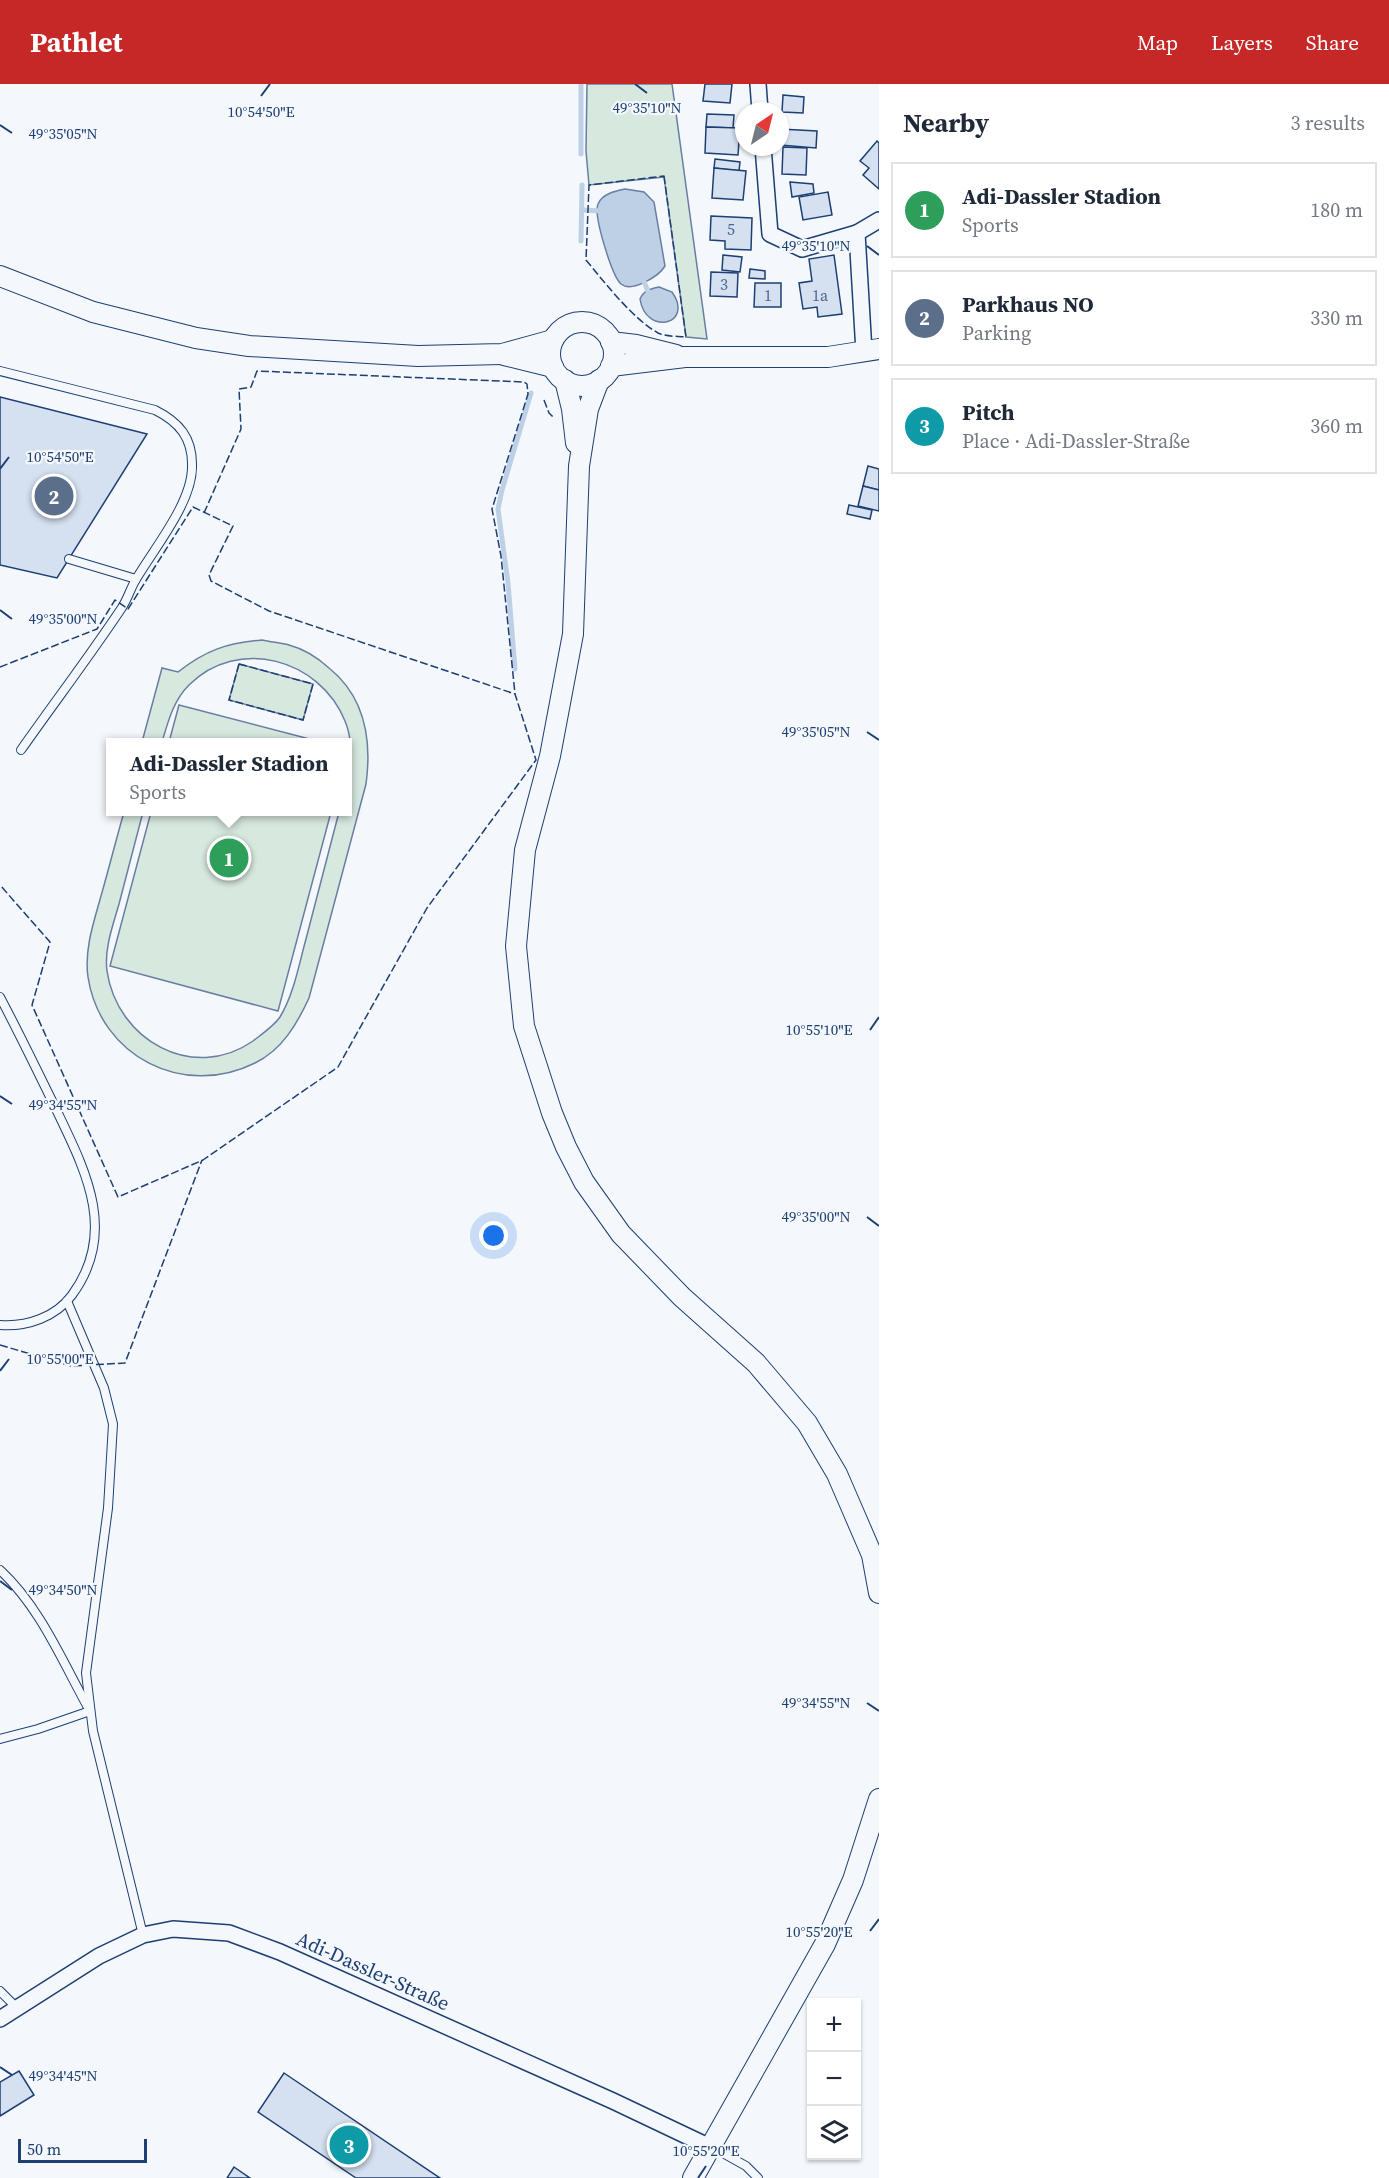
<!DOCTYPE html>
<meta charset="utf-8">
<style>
:root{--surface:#fff;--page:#f6f6f7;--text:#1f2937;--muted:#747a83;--line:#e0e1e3;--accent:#c62828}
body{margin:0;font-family:"Source Serif 4",serif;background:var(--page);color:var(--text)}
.controls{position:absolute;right:18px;bottom:18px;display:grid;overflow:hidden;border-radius:0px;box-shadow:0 2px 4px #0004}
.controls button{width:54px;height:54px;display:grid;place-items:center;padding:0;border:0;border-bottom:2px solid var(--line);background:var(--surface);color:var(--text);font:30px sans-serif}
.compass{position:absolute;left:735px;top:18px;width:54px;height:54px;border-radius:50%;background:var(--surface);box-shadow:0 2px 4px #0004;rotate:35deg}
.scale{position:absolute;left:18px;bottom:15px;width:129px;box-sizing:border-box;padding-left:6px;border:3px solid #1d3f73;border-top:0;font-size:16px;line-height:21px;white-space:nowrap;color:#1d3f73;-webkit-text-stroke:4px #f4f7fb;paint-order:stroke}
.you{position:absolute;left:494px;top:1152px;width:21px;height:21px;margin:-15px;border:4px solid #fff;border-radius:50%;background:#1a73e8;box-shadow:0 0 0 9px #1a73e833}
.badge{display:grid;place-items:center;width:39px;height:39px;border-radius:50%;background:var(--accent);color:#fff;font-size:20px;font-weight:700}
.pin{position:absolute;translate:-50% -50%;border:3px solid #fff;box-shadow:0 2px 6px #0006}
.popup{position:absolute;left:106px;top:654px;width:246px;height:78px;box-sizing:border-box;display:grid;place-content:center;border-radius:0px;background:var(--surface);filter:drop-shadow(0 2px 4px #0005);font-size:20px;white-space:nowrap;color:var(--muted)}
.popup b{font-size:22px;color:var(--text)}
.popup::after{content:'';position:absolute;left:50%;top:100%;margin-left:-12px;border:12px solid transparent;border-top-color:var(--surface)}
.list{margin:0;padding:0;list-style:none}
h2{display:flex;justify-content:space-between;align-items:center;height:78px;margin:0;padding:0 24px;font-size:26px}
h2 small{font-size:20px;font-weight:400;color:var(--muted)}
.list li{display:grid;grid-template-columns:39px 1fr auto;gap:18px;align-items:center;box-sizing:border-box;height:96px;margin:0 12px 12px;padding:0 12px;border:2px solid var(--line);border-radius:0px}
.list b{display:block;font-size:22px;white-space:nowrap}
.list p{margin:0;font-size:20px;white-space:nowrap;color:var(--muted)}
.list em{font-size:20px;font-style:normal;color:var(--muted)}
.icon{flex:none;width:33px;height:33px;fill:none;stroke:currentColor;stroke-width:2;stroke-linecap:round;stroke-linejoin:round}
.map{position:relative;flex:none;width:879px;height:2094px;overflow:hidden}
header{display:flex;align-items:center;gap:36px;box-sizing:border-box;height:84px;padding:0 30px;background:var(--accent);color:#fff}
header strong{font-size:28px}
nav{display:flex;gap:33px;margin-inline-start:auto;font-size:21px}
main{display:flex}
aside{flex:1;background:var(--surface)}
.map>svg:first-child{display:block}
</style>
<header>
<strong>Pathlet</strong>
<nav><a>Map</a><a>Layers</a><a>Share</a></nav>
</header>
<main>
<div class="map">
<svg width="879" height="2094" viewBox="0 0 879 2094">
<rect width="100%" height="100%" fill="#f4f7fb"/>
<g fill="#d7e8df" stroke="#687fa3" stroke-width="1.5">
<path d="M587,0H672L707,255L686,253L664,93L589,101L586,67Z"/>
<path d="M262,556C271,558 281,559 289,561C304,565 318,574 329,584C365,613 372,656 366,700L309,914C297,940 282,966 255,979C183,1015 100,972 88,893C84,866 94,837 101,812C109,784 116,756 124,728H143C135,758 127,789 119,820C113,841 104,865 107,887C117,956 193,999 253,957C262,950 274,942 280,933C294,910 299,880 306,855C317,813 328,770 339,728H348C348,717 347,706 348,695C349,673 354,659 345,637C320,575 238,552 189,601C173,617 168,638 162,658H142L162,584L178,588C206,566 227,559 262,556Z"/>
<path d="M239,580L313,600L303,636L229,616Z"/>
<path d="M179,621L321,658H169Z"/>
<path d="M151,728H331L278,927L110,882Z"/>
</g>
<g fill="#bed0e5" stroke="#687fa3" stroke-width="1.5">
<path d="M625,105L644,108L654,118L665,182C659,192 632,209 621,200C612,192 593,131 598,120C602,110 615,107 625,105Z"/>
<path d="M659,203L672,208C695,240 646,253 640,215C644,206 650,205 659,203Z"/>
</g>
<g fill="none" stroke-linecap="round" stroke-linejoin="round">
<g stroke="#bed0e5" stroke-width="5">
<path d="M581,70V0"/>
<path d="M582,126L601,127"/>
<path d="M581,157L582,101"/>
<path d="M642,193L650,212"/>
<path d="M515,585L508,499L498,425L502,406L531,309"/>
</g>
</g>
<g fill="#d5e0f0" stroke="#1d3f73" stroke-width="1.5">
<path d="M705,0H732L730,19L703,17Z"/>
<path d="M783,11L804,13L803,29L782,28Z"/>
<path d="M707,30L734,31L733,44L706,43Z"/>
<path d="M706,43L740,44L738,71L705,69Z"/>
<path d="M780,45L817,47L816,64L780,61Z"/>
<path d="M877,57L879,59V105L863,91L869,84L860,77Z"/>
<path d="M783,63L807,64L806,91L782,90Z"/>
<path d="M715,75L740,78L739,87L714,84Z"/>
<path d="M714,84L746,87L743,116L712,114Z"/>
<path d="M790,98L813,100L814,109L792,113Z"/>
<path d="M828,108L832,131L803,136L799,113Z"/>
<path d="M711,132L752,134L751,166L725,165V157L710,156Z"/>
<path d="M723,171L742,173L740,188L722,186Z"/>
<path d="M834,171L842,230L818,233L817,223L803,225L799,199L812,197L809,175Z"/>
<path d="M750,185L765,187V195L749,194Z"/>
<path d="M711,188L738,189L737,213L710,212Z"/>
<path d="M755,199H781V223H754Z"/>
<path d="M0,313L147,350L57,494L0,481Z"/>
<path d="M868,382L879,385V406L863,402Z"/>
<path d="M863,402L879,406V427L858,422Z"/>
<path d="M849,421L872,426L870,435L847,430Z"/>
<path d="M19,1987L34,2011L0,2032V1998Z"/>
<path d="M284,1989L440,2094H356L258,2028Z"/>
<path d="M234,2083L250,2094H227Z"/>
</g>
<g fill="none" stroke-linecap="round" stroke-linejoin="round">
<g stroke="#1d3f73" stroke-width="10">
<g id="service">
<path d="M0,287L155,326C179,338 193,354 192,383C192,418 156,462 138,492C131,502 128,515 121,525C89,573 54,619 21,666"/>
<path d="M69,475L136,495"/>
<path d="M0,913C19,949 37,986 55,1023C84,1084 119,1147 72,1211C56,1233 27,1243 0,1241"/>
<path d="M67,1217L104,1304L113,1340L108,1424L86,1589L93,1647L143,1851"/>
<path d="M0,1486C41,1524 63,1579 90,1627L38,1645L0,1655"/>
<path d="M0,1907L17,1924"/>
<path d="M712,2063L746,2082L758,2094"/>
</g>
</g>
<g stroke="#1d3f73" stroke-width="18">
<g id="minor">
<path d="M758,0L760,27"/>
<path d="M763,63L770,150L802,165L857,149"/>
<path d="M864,268L857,149L879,136"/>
<path d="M0,1935L99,1872L143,1851L173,1845L229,1849L280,1868L613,2017L710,2063"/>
</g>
</g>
<g stroke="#1d3f73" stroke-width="22">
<g id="tertiary">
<path d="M0,192L93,228L196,254L249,262L418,272L502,270L553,256"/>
<circle cx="582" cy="270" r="32"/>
<path d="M611,258L636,261L676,271"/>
<path d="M504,271L553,283"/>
<path d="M611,282L685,273H828L879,265"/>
<path d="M565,296L572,325L576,359"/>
<path d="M599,296L588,325L579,382L573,550L550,672L525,766L516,862L524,942L552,1029L566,1063L584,1098L621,1150L682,1213L756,1279L807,1339L837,1390L853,1427L872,1471L879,1509"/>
<path d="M693,2094L825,1860L853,1796L879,1715"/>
</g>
</g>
<use href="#service" stroke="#f4f7fb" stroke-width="8"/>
<use href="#minor" stroke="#f4f7fb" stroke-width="15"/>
<use href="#tertiary" stroke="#f4f7fb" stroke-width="20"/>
<g stroke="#1d3f73" stroke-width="1.5" stroke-dasharray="8 3" stroke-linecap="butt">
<path d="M664,92L686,253C677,252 667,253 658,249C633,235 605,199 586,176L589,101Z"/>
<path d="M544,316L549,329L554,334"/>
<path d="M204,429L241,345L239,305L251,303L257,287L524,298L527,300L528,310L492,425L501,472L515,610"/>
<path d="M239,580L313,600L303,636L229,616Z"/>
<path d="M0,583L97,545L115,516L128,525L193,423L233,442L209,491L211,497L269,527L515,610L536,676L427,824L338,983L203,1076L118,1113L32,921L50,858L0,801"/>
<path d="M0,1261L71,1282L125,1279L202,1076"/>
</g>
</g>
<path fill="none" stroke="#1d3f73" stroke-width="2" d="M635,0L647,9M261,12L270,0M0,41L12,49M867,162L879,171M0,385L9,373M0,526L12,535M867,648L879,656M870,946L879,933M0,1012L12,1020M867,1133L879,1142M0,1287L9,1275M0,1497L12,1506M867,1619L879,1627M870,1847L879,1835M0,1983L12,1991M698,2094L706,2082"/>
<g text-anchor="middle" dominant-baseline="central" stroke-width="4.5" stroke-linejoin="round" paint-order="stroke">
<g font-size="16" fill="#4b6792">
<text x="731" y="145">5</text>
<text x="724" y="200">3</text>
<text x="768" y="211">1</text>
<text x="820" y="211">1a</text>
</g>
<g font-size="20" fill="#1d3f73" stroke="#f4f7fb">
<text transform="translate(373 1887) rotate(24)">Adi-Dassler-Straße</text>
</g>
</g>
<g font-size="15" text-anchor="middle" fill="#1d3f73" stroke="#f4f7fb" stroke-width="4.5" stroke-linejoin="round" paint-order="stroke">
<text x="647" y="29">49°35'10"N</text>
<text x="261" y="33">10°54'50"E</text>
<text x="63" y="55">49°35'05"N</text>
<text x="816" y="167">49°35'10"N</text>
<text x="60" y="378">10°54'50"E</text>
<text x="63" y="540">49°35'00"N</text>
<text x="816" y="653">49°35'05"N</text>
<text x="819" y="951">10°55'10"E</text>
<text x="63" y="1026">49°34'55"N</text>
<text x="816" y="1138">49°35'00"N</text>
<text x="60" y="1280">10°55'00"E</text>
<text x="63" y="1511">49°34'50"N</text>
<text x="816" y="1624">49°34'55"N</text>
<text x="819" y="1853">10°55'20"E</text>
<text x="63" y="1997">49°34'45"N</text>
<text x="706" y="2072">10°55'20"E</text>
</g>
</svg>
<div class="controls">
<button>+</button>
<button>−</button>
<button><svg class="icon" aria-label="layers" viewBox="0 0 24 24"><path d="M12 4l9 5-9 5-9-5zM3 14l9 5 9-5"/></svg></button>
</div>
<svg class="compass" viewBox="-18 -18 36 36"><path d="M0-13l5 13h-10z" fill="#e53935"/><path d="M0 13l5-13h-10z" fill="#747a83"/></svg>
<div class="scale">50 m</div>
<div class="you"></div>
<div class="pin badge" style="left:229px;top:774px;background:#2e9e5b">1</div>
<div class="popup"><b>Adi-Dassler Stadion</b>Sports</div>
<div class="pin badge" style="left:54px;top:412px;background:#5c6f8a">2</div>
<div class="pin badge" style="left:349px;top:2061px;background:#0f9aa8">3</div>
</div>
<aside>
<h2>Nearby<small>3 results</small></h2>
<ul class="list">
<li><span class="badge" style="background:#2e9e5b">1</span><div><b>Adi-Dassler Stadion</b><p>Sports</p></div><em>180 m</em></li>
<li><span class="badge" style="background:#5c6f8a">2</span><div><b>Parkhaus NO</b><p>Parking</p></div><em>330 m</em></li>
<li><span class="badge" style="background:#0f9aa8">3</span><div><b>Pitch</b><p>Place · Adi-Dassler-Straße</p></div><em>360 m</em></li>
</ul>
</aside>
</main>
